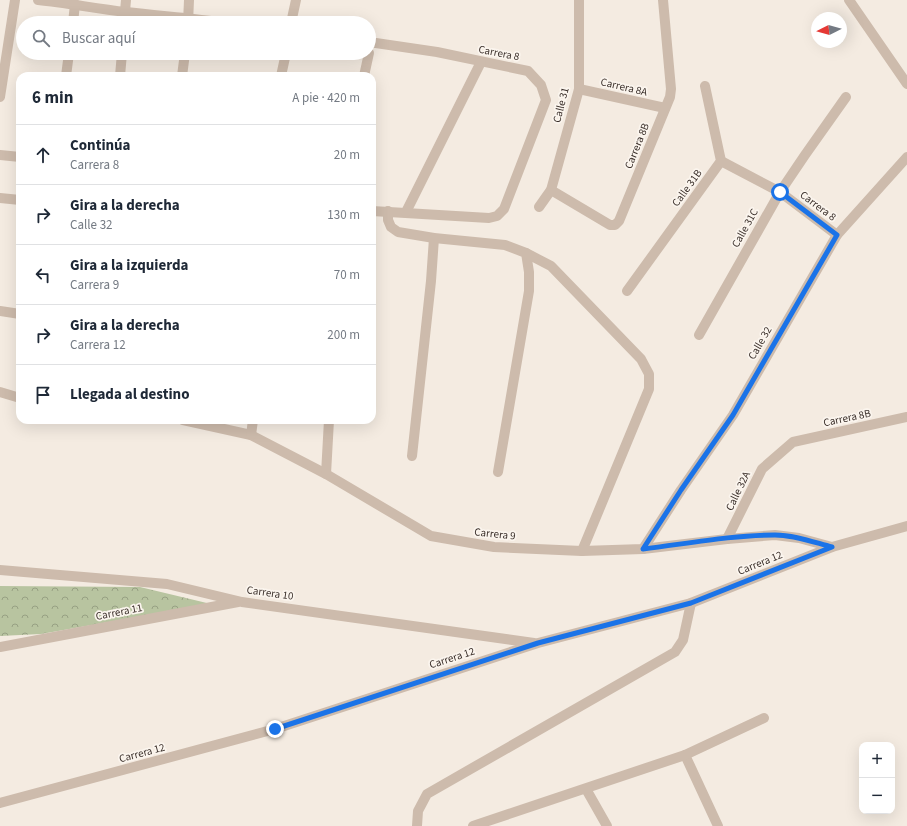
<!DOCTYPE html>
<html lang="es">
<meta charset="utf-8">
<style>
:root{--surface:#fff;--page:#f2f2f3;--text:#1f2937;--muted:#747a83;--line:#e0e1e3}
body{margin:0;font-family:"Source Sans 3",sans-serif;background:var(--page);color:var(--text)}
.controls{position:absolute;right:12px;bottom:12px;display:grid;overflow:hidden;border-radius:8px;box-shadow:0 4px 16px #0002}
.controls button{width:36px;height:36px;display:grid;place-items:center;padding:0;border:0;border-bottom:1px solid var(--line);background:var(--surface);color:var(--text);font:20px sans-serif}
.compass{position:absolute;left:811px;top:12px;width:36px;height:36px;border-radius:50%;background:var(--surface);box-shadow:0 4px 16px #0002;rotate:264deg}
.stop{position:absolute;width:12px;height:12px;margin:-9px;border:3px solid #1a73e8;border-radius:50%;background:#fff}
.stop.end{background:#1a73e8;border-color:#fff;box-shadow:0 1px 4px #0008}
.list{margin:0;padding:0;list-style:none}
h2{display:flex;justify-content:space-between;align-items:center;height:52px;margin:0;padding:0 16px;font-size:17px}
h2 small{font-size:13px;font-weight:400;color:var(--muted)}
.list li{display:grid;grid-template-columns:26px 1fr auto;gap:12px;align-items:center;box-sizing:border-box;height:60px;padding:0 16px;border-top:1px solid var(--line)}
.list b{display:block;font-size:15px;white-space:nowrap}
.list p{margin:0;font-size:13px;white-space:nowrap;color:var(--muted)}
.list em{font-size:13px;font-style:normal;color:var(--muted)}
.icon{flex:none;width:22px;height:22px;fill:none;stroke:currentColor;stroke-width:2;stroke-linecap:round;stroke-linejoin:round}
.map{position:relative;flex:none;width:907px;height:826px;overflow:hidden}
.search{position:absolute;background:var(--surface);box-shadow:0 4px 16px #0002;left:16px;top:16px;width:360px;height:44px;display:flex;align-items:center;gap:10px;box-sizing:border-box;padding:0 14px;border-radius:22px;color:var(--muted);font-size:15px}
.panel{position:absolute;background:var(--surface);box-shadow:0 4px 16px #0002;left:16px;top:72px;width:360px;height:352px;border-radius:12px}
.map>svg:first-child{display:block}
</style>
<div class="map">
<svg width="907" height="826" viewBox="0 0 907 826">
<defs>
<pattern id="park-crowns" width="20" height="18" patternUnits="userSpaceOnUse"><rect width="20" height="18" fill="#b8c4a0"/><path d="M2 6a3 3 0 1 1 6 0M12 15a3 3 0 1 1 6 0" fill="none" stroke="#97a083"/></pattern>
</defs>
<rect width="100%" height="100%" fill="#f4ebe1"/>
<path fill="url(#park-crowns)" d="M0,586L140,587L211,604L41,634L0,636Z"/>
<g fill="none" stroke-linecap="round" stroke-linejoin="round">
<g stroke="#cdbbac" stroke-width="10">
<path d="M38,0C68,3 97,9 126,12C159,16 193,18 226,23"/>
<path d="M849,0L907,84"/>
<path d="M73,23L75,4"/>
<path d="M124,23L126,0"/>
<path d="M188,23L189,0"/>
<path d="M291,23L296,0"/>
<path d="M369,42L437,52L528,71L541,85L546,100L504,209L497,216L489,218L372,211"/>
<path d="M66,76L69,53"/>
<path d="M120,76L122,53"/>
<path d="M182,76L185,53"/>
<path d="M281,76L286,53"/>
<path d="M364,76L369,53"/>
<path d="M579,89L665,108"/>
<path d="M0,97L15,0"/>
<path d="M0,155L20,157"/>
<path d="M721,161L780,192L837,235"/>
<path d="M551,190L610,225H615L619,221L670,97L671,89L663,0"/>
<path d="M0,198L20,200"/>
<path d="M539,207L551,190L579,89V0"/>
<path d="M388,211V220L391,227L398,232L434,238L505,245L526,253L529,272V291L498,472"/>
<path d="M406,212L481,62"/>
<path d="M526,253L551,266L641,359L649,374V389L582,551"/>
<path d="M627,291L721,161L705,86"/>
<path d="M0,311L20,314"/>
<path d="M699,335L780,192L805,155L846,97"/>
<path d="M0,392L20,398"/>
<path d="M183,420L251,435L326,474L431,536L494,547L582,551L643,549L727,539L775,535L799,538L832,547"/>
<path d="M251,435L253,420"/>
<path d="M412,456L431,281L434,238"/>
<path d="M326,474L329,420"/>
<path d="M727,539L762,469L793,442L907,417"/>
<path d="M643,549L681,490L733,415L837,235L907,157"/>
<path d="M0,570L167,584L242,602L534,643"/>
<path d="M0,647L238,602"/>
<path d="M685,755L718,826"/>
<path d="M586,789L607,826"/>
<path d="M0,803L275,729L538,643L691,603L832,547L907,526"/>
<path d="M417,826L418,811L427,794L675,652L683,640L691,603"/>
<path d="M473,826L685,755L764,718"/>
</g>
</g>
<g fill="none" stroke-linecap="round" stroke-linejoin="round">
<path stroke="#1a73e8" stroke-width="5" d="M275,729L538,643L691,603L832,547C813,542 794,535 775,535C732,535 685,544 643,549L681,490L733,415L837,235L780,192"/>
</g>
<g text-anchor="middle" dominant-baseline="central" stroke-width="3.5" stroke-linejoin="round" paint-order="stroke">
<g font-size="11" fill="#3b302b" stroke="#fbf5ee">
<text transform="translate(499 53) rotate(11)">Carrera 8</text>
<text transform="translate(624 87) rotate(13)">Carrera 8A</text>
<text transform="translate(561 105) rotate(-76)">Calle 31</text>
<text transform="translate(637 146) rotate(-68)">Carrera 8B</text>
<text transform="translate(687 188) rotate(-54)">Calle 31B</text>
<text transform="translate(818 206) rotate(37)">Carrera 8</text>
<text transform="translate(745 228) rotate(-61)">Calle 31C</text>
<text transform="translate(760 343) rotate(-60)">Calle 32</text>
<text transform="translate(847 418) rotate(-12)">Carrera 8B</text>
<text transform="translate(738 491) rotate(-64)">Calle 32A</text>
<text transform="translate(495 534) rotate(6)">Carrera 9</text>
<text transform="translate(760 563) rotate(-22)">Carrera 12</text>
<text transform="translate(270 593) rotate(8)">Carrera 10</text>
<text transform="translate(119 612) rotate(-11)">Carrera 11</text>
<text transform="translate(452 658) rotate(-18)">Carrera 12</text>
<text transform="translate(142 753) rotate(-15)">Carrera 12</text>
</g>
</g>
</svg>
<div class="controls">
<button>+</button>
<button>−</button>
</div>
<svg class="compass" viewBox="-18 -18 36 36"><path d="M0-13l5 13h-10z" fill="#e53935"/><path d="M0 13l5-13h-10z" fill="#747a83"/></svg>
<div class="stop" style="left:780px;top:192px"></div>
<div class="stop end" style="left:275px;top:729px"></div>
<div class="search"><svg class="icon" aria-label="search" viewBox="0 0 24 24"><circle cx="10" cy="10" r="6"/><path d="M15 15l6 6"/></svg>Buscar aquí</div>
<section class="panel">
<h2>6 min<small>A pie · 420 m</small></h2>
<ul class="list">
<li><svg class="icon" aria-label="ahead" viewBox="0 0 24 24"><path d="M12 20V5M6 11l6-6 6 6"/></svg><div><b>Continúa</b><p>Carrera 8</p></div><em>20 m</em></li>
<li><svg class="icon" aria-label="right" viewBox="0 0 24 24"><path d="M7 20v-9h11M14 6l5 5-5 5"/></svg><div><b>Gira a la derecha</b><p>Calle 32</p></div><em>130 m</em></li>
<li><svg class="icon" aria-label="left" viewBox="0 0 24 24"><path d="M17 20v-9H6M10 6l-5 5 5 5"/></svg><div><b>Gira a la izquierda</b><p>Carrera 9</p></div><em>70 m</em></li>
<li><svg class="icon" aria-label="right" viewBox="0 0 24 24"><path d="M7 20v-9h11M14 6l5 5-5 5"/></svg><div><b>Gira a la derecha</b><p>Carrera 12</p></div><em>200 m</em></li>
<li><svg class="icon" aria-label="arrive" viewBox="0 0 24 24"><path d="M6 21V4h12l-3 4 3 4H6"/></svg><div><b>Llegada al destino</b></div></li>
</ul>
</section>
</div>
